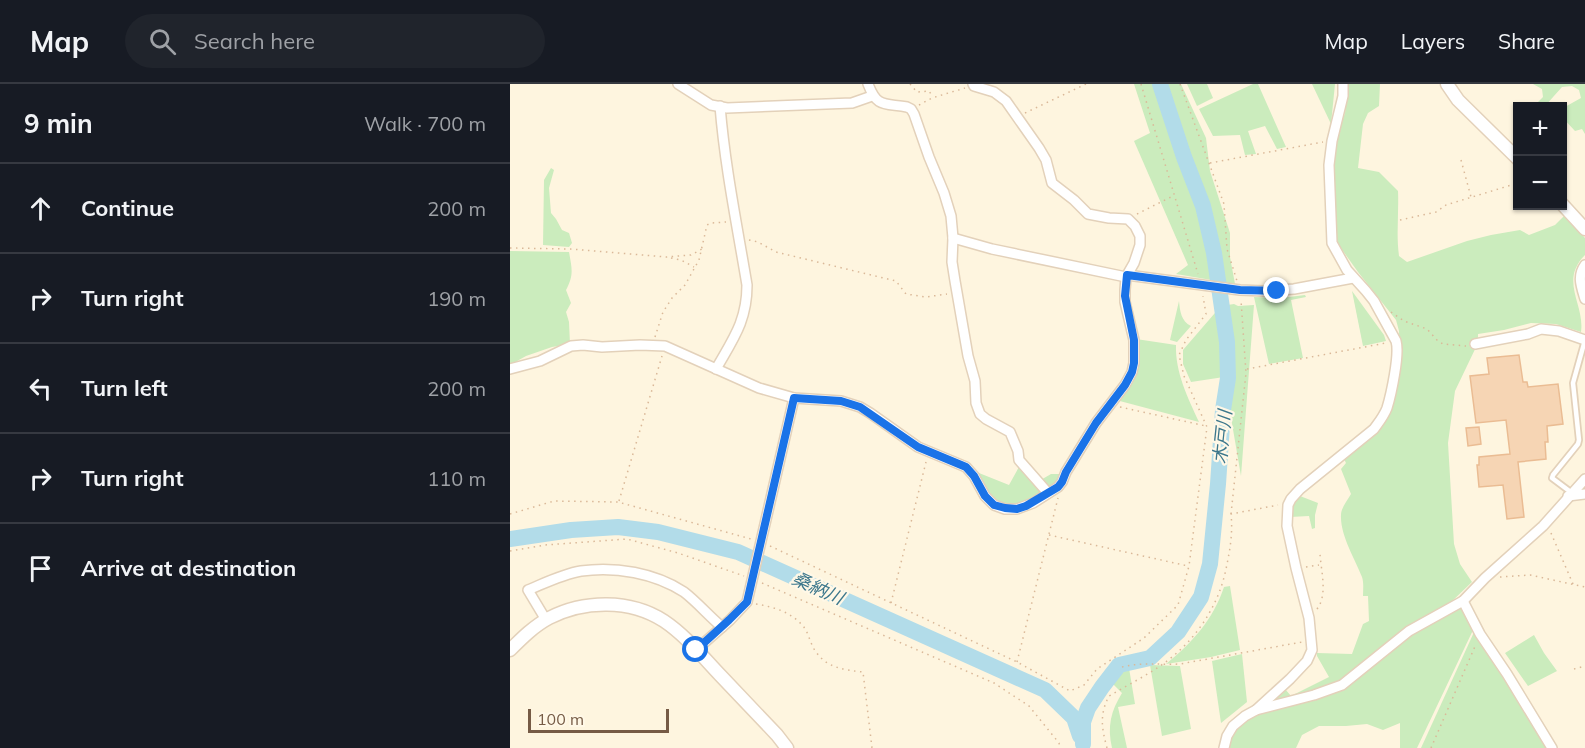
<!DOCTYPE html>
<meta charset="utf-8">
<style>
:root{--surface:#171b24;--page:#20242c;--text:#f1f3f6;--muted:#9ea1a6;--line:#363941}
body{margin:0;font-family:Mulish,"Noto Sans JP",sans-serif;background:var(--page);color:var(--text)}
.controls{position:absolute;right:18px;top:18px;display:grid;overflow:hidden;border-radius:0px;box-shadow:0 2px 4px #0004}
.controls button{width:54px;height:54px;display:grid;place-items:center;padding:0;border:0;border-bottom:2px solid var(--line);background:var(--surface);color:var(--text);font:30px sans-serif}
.scale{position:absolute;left:18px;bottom:15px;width:141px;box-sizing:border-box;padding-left:6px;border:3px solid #765b45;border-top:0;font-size:16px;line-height:21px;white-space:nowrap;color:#765b45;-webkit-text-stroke:4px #fff8e7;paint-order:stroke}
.stop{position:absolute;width:18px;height:18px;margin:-14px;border:4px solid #1a73e8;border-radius:50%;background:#fff}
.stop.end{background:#1a73e8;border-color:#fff;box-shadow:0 2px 6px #0008}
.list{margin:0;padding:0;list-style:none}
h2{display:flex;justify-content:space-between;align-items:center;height:78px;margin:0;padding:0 24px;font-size:26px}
h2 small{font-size:20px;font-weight:400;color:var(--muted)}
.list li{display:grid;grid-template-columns:39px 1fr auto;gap:18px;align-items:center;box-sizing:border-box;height:90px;padding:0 24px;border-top:2px solid var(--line)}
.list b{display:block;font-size:22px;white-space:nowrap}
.list em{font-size:20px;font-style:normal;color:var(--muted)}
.icon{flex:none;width:33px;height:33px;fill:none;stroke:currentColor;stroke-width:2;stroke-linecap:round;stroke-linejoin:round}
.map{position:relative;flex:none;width:1075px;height:664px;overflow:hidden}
header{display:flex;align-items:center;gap:36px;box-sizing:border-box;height:84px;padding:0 30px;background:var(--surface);border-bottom:2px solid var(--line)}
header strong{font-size:28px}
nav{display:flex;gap:33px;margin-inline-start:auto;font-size:21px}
.search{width:420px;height:54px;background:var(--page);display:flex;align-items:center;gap:15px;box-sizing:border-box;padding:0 21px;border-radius:33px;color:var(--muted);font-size:22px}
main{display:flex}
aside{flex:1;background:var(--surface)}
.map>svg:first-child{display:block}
</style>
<header>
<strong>Map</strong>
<div class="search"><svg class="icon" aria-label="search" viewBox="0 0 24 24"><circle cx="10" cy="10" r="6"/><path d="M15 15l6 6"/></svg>Search here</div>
<nav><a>Map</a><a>Layers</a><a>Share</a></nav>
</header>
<main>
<aside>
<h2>9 min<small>Walk · 700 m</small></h2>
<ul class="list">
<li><svg class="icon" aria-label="ahead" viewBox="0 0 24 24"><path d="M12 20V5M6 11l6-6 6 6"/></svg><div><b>Continue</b></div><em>200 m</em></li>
<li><svg class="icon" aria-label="right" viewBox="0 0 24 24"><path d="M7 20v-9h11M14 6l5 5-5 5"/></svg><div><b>Turn right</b></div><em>190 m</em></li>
<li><svg class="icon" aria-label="left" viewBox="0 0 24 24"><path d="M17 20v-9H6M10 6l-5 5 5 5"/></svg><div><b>Turn left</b></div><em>200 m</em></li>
<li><svg class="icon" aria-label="right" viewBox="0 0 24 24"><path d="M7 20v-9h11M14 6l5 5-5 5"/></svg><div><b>Turn right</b></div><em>110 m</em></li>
<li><svg class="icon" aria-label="arrive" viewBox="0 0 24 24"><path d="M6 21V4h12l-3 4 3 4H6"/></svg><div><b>Arrive at destination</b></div></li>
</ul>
</aside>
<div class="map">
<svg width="1075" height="664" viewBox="0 0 1075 664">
<rect width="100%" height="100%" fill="#fef5df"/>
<g fill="#cbecbd">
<path d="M624,0H671L696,54L700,87L720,149V173L725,200L666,190L678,181L624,57L640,49Z"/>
<path d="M677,0H697L703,14L687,22Z"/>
<path d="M743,0H748L776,63L767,65L755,42L738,47L746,70L735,71L730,51L703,52L689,25Z"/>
<path d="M802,0H825L821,40Z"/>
<path d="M838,0H870L869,22L858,29L853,40L848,84L869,88L888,107C889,129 886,150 889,172L897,178L957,157L981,151L1010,146L1019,151L1045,141L1055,131L1075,154V171C1049,197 1075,220 1071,248L1046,240L1021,239L994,246L968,250V259L945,307L938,359L944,460L950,480L962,498L938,521L831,599L765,617L763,616L775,605L781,612L819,593L807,572V569L842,570L853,540L859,537L858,512H853C853,506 854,499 852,493C845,475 830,451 831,431C831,424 837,417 841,410L831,385L836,379L834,375L864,349L890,274L889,247L886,236L848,188L828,160L827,156L821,83L825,59L835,29Z"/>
<path d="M1023,0H1075V50L1072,45L1065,47L1053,34V24L1071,14L1069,6L1062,2L1052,3L1035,22H1024L1033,13L1032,5Z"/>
<path d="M41,84L44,86L39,104L41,129L46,135L52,146L59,149L62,159L59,163L33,161L34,96Z"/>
<path d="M0,167L59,168C62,185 64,191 56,206L61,219L56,228L59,238L60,260L42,263L16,272L0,281Z"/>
<path d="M842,207L874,251L876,257L853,262Z"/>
<path d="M795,211L796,213L781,216L793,274L759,280L744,213L771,214Z"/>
<path d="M669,217C670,227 671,237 681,242L667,258L660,256Z"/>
<path d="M724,220L728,222L744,221L731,392L714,293L681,298L673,280V266L711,222Z"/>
<path d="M626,255L666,261C665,288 678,314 689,338L606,316L617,303Z"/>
<path d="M510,381L532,408C520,423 500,424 483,418L464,387L499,401Z"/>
<path d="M541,390H552L549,397L539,405L529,397Z"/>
<path d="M790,412L808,419L805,431V444L802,445L799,432L780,433C780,424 783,417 790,412Z"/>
<path d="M720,502L730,566L701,573L656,580C682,559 703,536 714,503Z"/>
<path d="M952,521L964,544L907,664H890V639L873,646L857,640L836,642H809L792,651L786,664H717L720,651L741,632L825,607L900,548Z"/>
<path d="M965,546L1039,664H911Z"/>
<path d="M1024,551L1034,569L1047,587L1018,602L995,569Z"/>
<path d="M732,570L737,618L711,639L702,577Z"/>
<path d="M640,581C650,581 659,582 670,582L681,645L652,652Z"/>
<path d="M619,584L625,620L608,623L617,664H602C597,642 601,627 612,609L602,599L611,586Z"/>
</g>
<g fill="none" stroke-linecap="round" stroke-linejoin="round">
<g stroke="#b2dce9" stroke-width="16">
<path d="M0,455L61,446L108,443L148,448L228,468L535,606L564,634L570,652"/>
<path d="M573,660V638L578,624L592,603L609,581L640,574L668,548L691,513L700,480L708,400L713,326L718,294L717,258L704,169L693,122L674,73L650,0"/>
</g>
</g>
<g fill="#f6d5b4" stroke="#eabc93" stroke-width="1.5">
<path d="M1009,271L1013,298H1017L1018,303L1048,300L1053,340L1037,342L1038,358H1035L1036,375L1008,378L1014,433L997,435L993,401L969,403L967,381H969V373L1000,370L996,336L966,339L960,292L979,290L977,274Z"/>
<path d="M969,343L971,360L958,362L956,344Z"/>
</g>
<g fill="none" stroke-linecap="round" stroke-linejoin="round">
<g stroke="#e3d1ba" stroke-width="8">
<path id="service" d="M1062,409L1042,394L1043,391L1068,360L1069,356L1063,299L1075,256"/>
</g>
<g stroke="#e3d1ba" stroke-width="12">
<g id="minor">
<path d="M168,0L201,21L217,24L342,19L362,12"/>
<path d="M358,0C367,24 374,19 397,23L401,25L404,30L419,73L434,109L441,132L443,154L442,178L445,197L458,272L465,297L466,319L470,330L476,335L500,348L508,367L509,376L538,409"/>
<path d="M443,154L482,165L616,193"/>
<path d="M1075,181C1067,192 1071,202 1075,215"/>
<path d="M617,191L730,206L754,207L784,205L843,194"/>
<path d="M965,260L1018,250L1031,245L1049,247L1075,256"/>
<path d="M0,285L30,277L61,262L73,261L92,263L130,261L155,262L249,304L284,314L331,317L350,323L360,329L408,363L456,383L464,392L475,412L484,421L495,425H507L523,419L548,403L552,398L556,388L586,339L615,301L622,288L624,279V256L615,218V206L616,193L624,179L630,161V152L625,142L618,135L599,134L578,130L564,116L542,99L536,76L529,64L496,17L484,8L464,2L463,0"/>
<path d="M206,285C223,255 237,237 237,201C227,141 215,83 210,22"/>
<path d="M1058,412L1075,410"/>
<path d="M953,517L970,550L997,590L1042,664"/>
<path d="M36,536L18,506C35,499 53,490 71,487C105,482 145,489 174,508C187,518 199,532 212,543"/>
<path d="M186,566L220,536L237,518L284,314"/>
<path d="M746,626L804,611L832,601L899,547L953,517L975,494L1033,442L1075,395"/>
<path d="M714,664L717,652L723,642L735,632L746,626L780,595L797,577L802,566L799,534L786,484L777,442L778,421L781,415L790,405L864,345C869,338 874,332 877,324C881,311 890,270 886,257L864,217L856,207L837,186L822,159L819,81L822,57L833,12V0"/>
</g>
</g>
<g stroke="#e3d1ba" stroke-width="15">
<g id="tertiary">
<path d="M937,0L948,16L1008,75"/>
<path d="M1052,120L1075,145"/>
<path d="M0,566C12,554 24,542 39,534C74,516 120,515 154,537C175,551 192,572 210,591C229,611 248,631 267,651L277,664"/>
</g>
</g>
<g stroke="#dab898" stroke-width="1.5" stroke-dasharray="1.5 4.5" stroke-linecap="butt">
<path d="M400,0L407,8L419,7L423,13"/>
<path d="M631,0L688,190"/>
<path d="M670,0L714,120L717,165L727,197"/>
<path d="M409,21L422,14L455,4"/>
<path d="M515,29L576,0"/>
<path d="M951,76L961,113"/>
<path d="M700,79L813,58"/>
<path d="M627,130L663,112"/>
<path d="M890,136L926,128L936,121L1008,99"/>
<path d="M239,156L248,158L266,168L386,197L396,210L416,213L437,210"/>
<path d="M0,164L60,165L157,173L181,171L192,165"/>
<path d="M161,174L171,176L184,183"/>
<path d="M881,228L894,237L917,245L927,256L933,260L956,262"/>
<path d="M145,253L153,228L162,214L175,201L189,176L197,141L201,139L216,138"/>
<path d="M737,285L876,259"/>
<path d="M610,323L696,342"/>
<path d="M109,417L152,272"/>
<path d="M0,430L44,417L108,418L241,455"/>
<path d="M721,430L736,289L731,216"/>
<path d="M1041,449L1063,500"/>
<path d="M539,451L678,482"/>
<path d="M260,462L507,578L560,607L574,601L587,585L634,554L668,521L679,482L697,343L674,292L669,271L676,256L696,230L693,212"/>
<path d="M0,467L35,461L117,455L168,469L234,492"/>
<path d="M796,483L809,481"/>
<path d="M990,493L1020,491L1075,503"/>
<path d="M252,499L484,599L519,622L549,659L550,664"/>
<path d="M381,519L416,378"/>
<path d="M246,520C264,523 281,528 293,542C299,549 300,560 306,568C317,584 335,586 353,588L362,664"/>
<path d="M807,525C818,511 811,487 810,470"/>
<path d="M507,578L548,414"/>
<path d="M612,583C631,578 650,581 670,580L792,558"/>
<path d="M1064,585L1075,582"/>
<path d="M597,664C592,645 589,631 599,612C616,602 634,593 650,582C684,559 708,524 716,485C720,466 723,449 721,430L768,421"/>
<path d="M921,664L966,560"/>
</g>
<use href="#service" stroke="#fff" stroke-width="4.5"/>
<use href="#minor" stroke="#fff" stroke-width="9"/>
<use href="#tertiary" stroke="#fff" stroke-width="12"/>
</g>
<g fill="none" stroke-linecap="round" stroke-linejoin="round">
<path stroke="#1a73e8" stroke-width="8" d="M186,566L219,536L237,518L284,314L331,317L350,323L408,363L456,383L464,392L475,412L484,421L495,424L507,425L516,422L548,403L552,398L556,388L586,339L615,301L622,288L624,279V256L615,212L617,191L730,206L767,207"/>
</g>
<g text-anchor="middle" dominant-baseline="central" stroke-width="4.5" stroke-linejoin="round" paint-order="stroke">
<g font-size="18" font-style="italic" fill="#3c778c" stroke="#fff8e7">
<text transform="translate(712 353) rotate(-84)">木戸川</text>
<text transform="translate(308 504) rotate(24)">桑納川</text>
</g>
</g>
</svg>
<div class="controls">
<button>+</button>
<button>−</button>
</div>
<div class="scale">100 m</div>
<div class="stop" style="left:186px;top:566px"></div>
<div class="stop end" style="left:767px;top:207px"></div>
</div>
</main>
